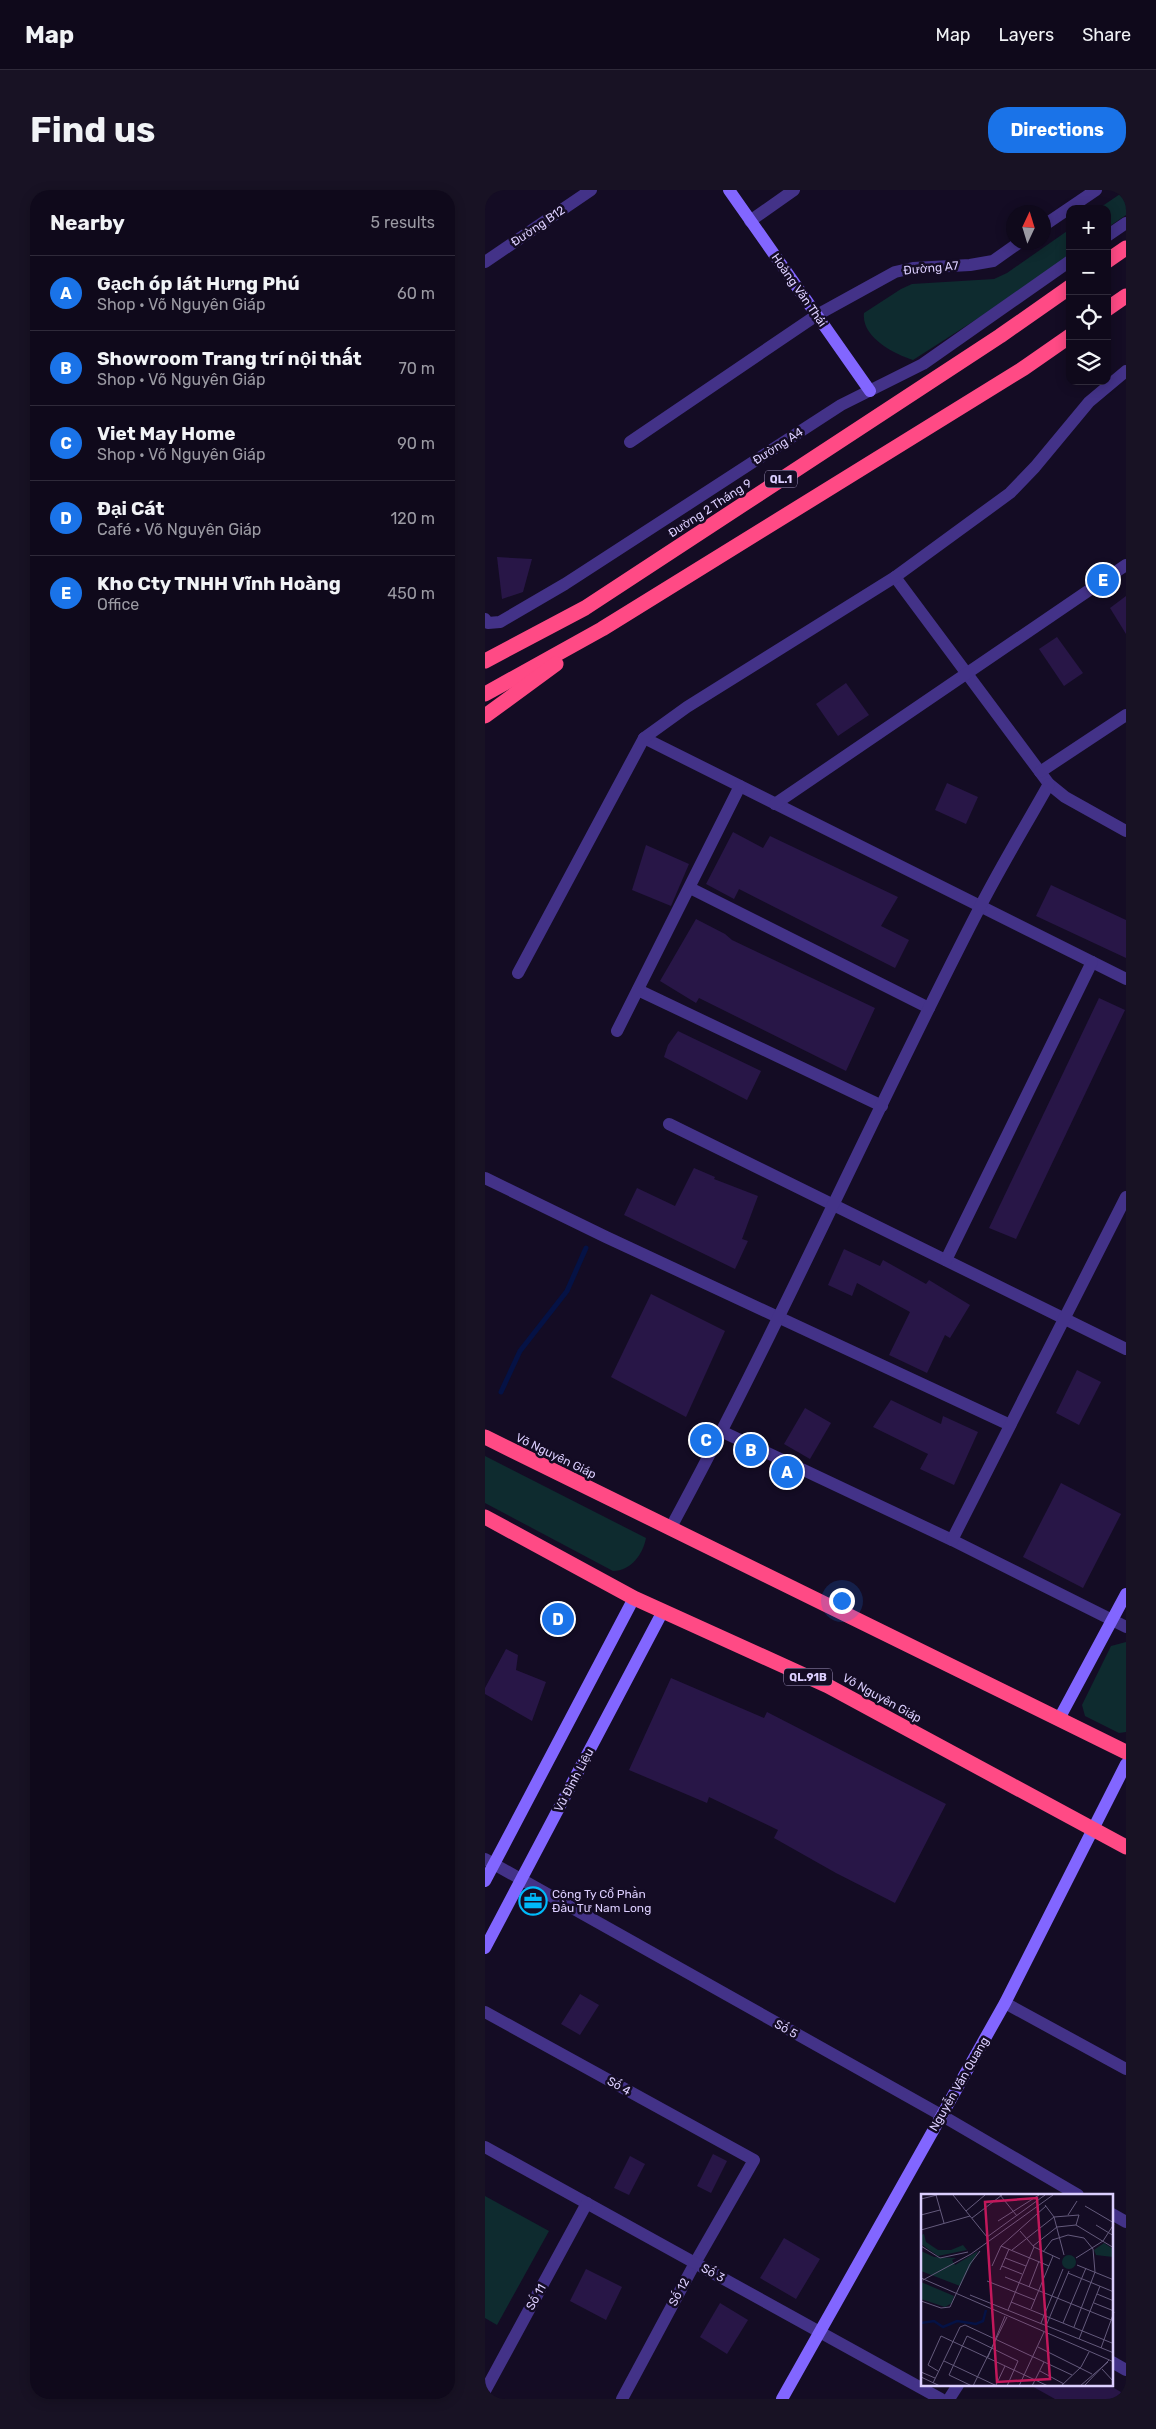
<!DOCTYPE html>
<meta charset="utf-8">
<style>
:root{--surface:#0f091b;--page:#181224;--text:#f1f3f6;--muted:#9b9aa3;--line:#2f2a3a;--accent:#1a73e8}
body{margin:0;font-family:Rubik,sans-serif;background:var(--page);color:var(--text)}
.controls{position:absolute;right:15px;top:15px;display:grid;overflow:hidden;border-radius:10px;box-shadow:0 2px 12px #0003}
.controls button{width:45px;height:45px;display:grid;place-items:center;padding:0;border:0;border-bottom:1px solid var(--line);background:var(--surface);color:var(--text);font:25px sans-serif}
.compass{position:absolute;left:521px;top:15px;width:45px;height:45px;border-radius:50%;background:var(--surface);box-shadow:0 2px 12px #0003;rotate:4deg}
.you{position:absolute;left:356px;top:1410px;width:18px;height:18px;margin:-12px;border:4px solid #fff;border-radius:50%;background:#1a73e8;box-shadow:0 0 0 8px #1a73e833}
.badge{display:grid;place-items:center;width:32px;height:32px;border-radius:50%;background:var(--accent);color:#fff;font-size:16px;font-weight:700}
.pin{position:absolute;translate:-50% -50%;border:2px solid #fff;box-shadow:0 1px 5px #0006}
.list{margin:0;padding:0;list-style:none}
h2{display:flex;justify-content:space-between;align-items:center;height:65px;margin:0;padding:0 20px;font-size:21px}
h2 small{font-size:16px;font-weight:400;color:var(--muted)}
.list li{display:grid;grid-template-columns:32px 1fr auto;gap:15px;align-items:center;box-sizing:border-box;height:75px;padding:0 20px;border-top:1px solid var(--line)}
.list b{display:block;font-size:19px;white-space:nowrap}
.list p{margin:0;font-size:16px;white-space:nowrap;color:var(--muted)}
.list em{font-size:16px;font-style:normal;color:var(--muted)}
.icon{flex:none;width:28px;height:28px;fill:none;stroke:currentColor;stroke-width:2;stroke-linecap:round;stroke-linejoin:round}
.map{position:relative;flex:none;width:641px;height:2209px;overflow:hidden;border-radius:20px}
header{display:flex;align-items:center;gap:30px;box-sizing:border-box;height:70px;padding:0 25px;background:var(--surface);border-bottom:1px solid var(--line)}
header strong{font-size:24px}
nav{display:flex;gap:28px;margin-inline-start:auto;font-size:18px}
.intro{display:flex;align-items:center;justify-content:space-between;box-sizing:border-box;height:120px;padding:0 30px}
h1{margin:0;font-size:35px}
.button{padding:12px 22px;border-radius:20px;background:var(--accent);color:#fff;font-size:18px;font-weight:700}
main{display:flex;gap:30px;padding:0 30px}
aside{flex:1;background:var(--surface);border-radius:20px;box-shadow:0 2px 12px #0003}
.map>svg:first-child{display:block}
</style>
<header>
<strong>Map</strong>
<nav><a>Map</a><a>Layers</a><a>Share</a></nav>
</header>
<div class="intro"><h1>Find us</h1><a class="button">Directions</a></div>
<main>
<aside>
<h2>Nearby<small>5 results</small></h2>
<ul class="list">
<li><span class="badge">A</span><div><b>Gạch óp lát Hưng Phú</b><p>Shop · Võ Nguyên Giáp</p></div><em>60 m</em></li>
<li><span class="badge">B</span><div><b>Showroom Trang trí nội thất</b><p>Shop · Võ Nguyên Giáp</p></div><em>70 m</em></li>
<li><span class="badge">C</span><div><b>Viet May Home</b><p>Shop · Võ Nguyên Giáp</p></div><em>90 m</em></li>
<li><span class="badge">D</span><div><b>Đại Cát</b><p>Café · Võ Nguyên Giáp</p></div><em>120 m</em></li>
<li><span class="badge">E</span><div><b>Kho Cty TNHH Vĩnh Hoàng</b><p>Office</p></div><em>450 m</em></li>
</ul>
</aside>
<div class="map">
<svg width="641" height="2209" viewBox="0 0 641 2209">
<rect width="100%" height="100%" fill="#140c24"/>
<g fill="#0e2b2f">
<path d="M641,0V25L622,38V19H613Z"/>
<path d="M585,39V65L495,127L428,170C409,164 376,147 379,123L416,99L427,94L509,89L522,83Z"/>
<path d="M0,1266L161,1348C158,1364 146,1381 128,1381L0,1313Z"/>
<path d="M641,1452V1542L634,1543L600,1526L597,1515L626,1456Z"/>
<path d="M0,2006L64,2041L12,2135L0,2128Z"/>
</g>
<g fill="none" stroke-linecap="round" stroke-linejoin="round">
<path stroke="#051245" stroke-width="5" d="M16,1202L35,1161L82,1101L101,1058"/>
</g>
<g fill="#281647">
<path d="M12,367L47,369L38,402L17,409Z"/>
<path d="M641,406V444L625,418Z"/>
<path d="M572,447L598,483L579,496L554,459Z"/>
<path d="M361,493L384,525L353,546L331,514Z"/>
<path d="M462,593L493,607L481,634L450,620Z"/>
<path d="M248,642L278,658L285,646L413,707L396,736L424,750L410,778L254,699L249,709L221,694Z"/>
<path d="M161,655L204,674L186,716L147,700Z"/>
<path d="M566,695L641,730V768L551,726Z"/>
<path d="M211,729L240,744L247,750L390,818L361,881L214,808L211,813L175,791Z"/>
<path d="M614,808L640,820L531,1049L504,1038Z"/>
<path d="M193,841L276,881L262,910L179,867L183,855Z"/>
<path d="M209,978L230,987L229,989L273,1006L257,1049L263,1051L250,1079L139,1025L152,998L190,1016Z"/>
<path d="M359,1059L395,1076L398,1070L441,1094L444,1090L485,1115L465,1148L460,1145L442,1183L404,1165L425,1122L372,1093L367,1106L343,1095Z"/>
<path d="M166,1104L240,1141L201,1227L126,1187Z"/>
<path d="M592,1180L616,1192L594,1235L571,1223Z"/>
<path d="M406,1210L456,1234L458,1226L493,1242L469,1295L435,1279L443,1264L388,1237Z"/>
<path d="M320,1218L346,1233L325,1269L299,1254Z"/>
<path d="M576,1293L636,1324L598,1398L538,1367Z"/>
<path d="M21,1459L33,1465L31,1480L61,1492L47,1531L0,1504V1498Z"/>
<path d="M186,1488L279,1528L282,1522L461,1614L410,1713L351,1683L289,1648L293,1640L224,1607L222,1613L144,1580Z"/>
<path d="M95,1804L114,1815L95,1845L76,1834Z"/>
<path d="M228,1964L242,1971L226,2003L212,1996Z"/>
<path d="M145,1966L160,1974L144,2005L129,1998Z"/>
<path d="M299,2048L335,2069L311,2109L275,2088Z"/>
<path d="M101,2079L137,2097L121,2130L85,2111Z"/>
<path d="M235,2113L263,2130L242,2164L215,2147Z"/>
<path d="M545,2195H624L641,2205V2209H570Z"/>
</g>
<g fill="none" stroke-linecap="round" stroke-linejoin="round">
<g stroke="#433288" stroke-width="12">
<path d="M265,31L309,0"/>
<path d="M558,36L611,0"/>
<path d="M622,46L641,33"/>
<path d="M0,72L106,0"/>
<path d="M145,252L332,125L410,82L428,78L485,75L508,71L535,52"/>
<path d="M410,387L564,594L580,607L641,641"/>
<path d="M0,429L3,433L15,432L80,394L356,215L438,174L585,71"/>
<path d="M159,548L641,789"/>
<path d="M555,582L641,525"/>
<path d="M290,614L641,375"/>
<path d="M205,698L444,818"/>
<path d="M33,783L159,548L202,517L410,387L525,303L550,277L604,212L641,181"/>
<path d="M153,800L397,916"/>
<path d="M132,841L255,596"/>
<path d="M184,934L641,1159"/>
<path d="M0,988L121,1047L525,1235"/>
<path d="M461,1070L607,772"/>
<path d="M238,1242L467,1350L641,1437"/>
<path d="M185,1339C295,1136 388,924 494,719C516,676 541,635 564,594"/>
<path d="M467,1350L641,1007"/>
<path d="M0,1669L456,1925L593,2005"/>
<path d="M520,1813L641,1879"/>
<path d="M0,1822L269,1970L210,2073L137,2209"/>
<path d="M0,1957L456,2209"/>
<path d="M627,2024L641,2032"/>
<path d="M627,2172L641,2180"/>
<path d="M0,2201L102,2013"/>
<path d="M464,2209L473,2195"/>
</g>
<g stroke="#8266ff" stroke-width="12">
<path d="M244,0L385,201"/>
<path d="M575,1527L641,1404"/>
<path d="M0,1691L149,1408"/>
<path d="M0,1758L178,1421"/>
<path d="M297,2209L520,1813L641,1574"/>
</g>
<g stroke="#ff4a85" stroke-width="15">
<path d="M622,71L641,58"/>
<path d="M622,119L641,106"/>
<path d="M0,471L100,418L515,146L585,97"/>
<path d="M0,504L117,439L539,178L585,146"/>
<path d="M0,526L71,474"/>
<path d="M0,1247L641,1562"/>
<path d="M0,1327L149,1408L343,1496L641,1657"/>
</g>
</g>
<defs>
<g id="office-ring" transform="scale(1.4375)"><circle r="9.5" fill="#140c24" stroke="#00bafa" stroke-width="1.5"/><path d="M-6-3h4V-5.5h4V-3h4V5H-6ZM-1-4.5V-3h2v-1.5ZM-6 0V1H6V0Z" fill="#00bafa"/></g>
</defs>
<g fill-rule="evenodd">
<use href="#office-ring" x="48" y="1711"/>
</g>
<g text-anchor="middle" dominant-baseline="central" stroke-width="5" stroke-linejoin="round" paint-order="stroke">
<g fill="#140c24" stroke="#a094bd" stroke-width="1">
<rect x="280" y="280.5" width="32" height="17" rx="4"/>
<rect x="299" y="1478.5" width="48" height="17" rx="4"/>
</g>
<g font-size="11" font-weight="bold" fill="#dccfff">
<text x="296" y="289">QL.1</text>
<text x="323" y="1487">QL.91B</text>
</g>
<g font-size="12" fill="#dccfff" stroke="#140c24">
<text transform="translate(53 36) rotate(-34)">Đường B12</text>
<text transform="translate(446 78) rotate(-5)">Đường A7</text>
<text transform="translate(314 100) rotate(55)">Hoàng Văn Thái</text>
<text transform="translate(293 256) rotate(-33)">Đường A4</text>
<text transform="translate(225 318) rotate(-33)">Đường 2 Tháng 9</text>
<text transform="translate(71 1266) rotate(26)">Võ Nguyên Giáp</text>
<text transform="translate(397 1508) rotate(29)">Võ Nguyên Giáp</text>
<text transform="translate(89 1590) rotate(-62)">Vũ Đình Liệu</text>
<text transform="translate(301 1839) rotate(29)">Số 5</text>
<text transform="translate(474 1894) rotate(-60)">Nguyễn Văn Quang</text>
<text transform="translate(134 1896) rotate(29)">Số 4</text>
<text transform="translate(228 2083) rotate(29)">Số 3</text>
<text transform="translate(194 2102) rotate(-62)">Số 12</text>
<text transform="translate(51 2107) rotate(-61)">Số 11</text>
</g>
<g font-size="12" fill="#dccfff" stroke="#140c24" text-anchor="start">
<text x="67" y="1704">Công Ty Cổ Phần<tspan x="67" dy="14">Đầu Tư Nam Long</tspan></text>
</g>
</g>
<g transform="translate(436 2004)">
<rect width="192" height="192" fill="#140c24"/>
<path d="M3,40L5,48L17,56H30L42,51L46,56L17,62L0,50V41ZM183,49L192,55V63L175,61L173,56ZM0,57L13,63L35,64L31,66L34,71L57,57L39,92L0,77ZM141 68a7 7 0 1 1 14 0a7 7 0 1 1-14 0ZM0,88L33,102L31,109L24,113L0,105Z" fill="#0e2b2f"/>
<path fill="none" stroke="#051245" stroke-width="2.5" d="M0,129L13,127L22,133L36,127L55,130L62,127L65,116"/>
<path fill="none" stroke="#645a7c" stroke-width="1" d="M15,1L23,29M32,1L66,43L124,1M79,1L96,22M0,5L16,1M124,11L133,23L143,61M164,12L193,29M45,17L64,1M0,21L19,16M147,21L156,7M51,24L81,1M77,27L118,1M155,31L193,54M175,31L193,42M0,36L49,22M99,37L113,53L139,65M0,52L19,64L47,58M80,52L128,72M91,56L133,23L158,21L155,31L136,33L112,52M122,58L131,46L147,41L163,44L172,55L174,78L153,133M84,64L105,72M155,64L182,47L193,30M156,71L193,86M71,72L80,52L125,12M81,72L101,80M79,76L88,55M147,79L193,98M84,83L193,127M0,84L193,168M2,86L50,60L132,1M66,87L114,106M108,93L118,67M176,100L193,107M49,101L193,159M0,107L20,114L29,113L49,70L59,57M90,108L191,149M173,109L193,117M110,115L132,62M87,116L113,53M120,129L142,75M142,129L165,74M125,132L148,77M158,145L179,92M117,153L171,180M180,154L193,118M67,163L84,122M23,167L76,192M181,175L193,188M17,177L7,171L20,142L127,192M119,177L143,190M0,178L14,184M0,183L19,192M12,189L39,133L44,131L151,181M75,191L84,172M51,192L28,181L46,142L97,167L86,192M52,192L86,123M98,192L123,138M111,192L123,168M140,192L160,173L168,158M159,192L187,168M163,192L188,166"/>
<path fill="#c2185b" fill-opacity="0.15" stroke="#c2185b" stroke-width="2.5" d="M116,4L129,185L76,188L64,8Z"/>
<rect width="192" height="192" fill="none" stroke="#dccfff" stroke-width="2.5"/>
</g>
</svg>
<div class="controls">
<button>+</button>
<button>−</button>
<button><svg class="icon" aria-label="locate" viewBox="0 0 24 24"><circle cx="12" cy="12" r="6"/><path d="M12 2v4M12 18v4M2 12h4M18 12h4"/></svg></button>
<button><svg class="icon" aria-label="layers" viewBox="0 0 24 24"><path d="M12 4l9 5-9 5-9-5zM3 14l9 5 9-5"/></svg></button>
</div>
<svg class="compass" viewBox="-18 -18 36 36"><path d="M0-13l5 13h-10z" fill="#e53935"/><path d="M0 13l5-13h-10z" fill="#9b9aa3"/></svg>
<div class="you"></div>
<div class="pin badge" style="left:302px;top:1282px">A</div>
<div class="pin badge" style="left:266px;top:1260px">B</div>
<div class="pin badge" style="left:221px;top:1250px">C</div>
<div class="pin badge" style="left:73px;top:1429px">D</div>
<div class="pin badge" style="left:618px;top:390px">E</div>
</div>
</main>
